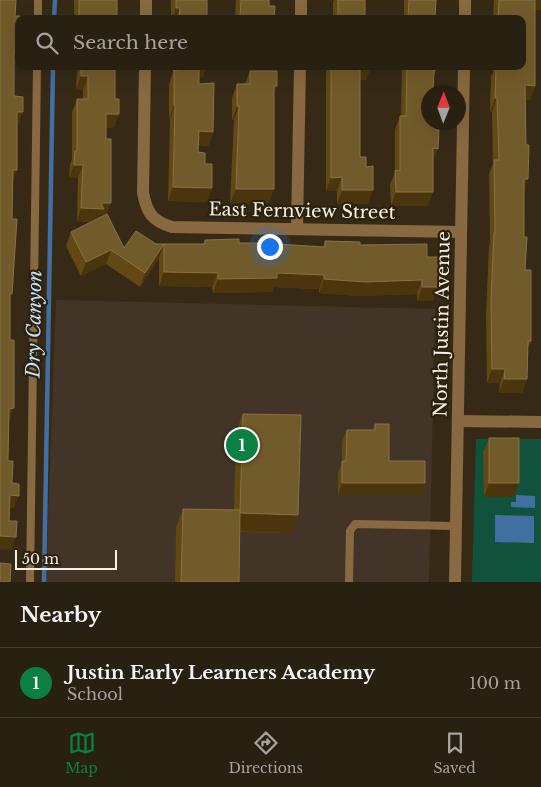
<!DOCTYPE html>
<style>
:root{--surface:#282011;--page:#30281a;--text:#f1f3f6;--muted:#a5a39f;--line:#443e31;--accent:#0b8043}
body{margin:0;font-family:"Libre Baskerville",serif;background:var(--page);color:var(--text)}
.compass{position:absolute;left:421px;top:85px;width:45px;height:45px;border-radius:50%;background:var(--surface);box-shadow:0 5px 20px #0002;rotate:1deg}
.scale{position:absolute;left:15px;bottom:12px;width:102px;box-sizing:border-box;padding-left:5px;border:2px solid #f7efe3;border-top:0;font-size:14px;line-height:18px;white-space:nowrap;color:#f7efe3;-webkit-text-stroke:4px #2c210d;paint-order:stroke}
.you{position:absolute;left:269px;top:246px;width:18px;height:18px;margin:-12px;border:4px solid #fff;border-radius:50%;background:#1a73e8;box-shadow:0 0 0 8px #1a73e833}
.badge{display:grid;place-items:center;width:32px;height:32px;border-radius:50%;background:var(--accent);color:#fff;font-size:16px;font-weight:700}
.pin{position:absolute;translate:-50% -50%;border:2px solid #fff;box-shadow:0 1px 5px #0006}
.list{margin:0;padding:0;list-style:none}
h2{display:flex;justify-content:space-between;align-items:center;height:65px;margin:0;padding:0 20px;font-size:21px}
h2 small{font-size:16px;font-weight:400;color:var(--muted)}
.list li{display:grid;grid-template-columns:32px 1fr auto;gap:15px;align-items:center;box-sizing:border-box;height:70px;padding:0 20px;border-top:1px solid var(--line)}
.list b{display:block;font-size:19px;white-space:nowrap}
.list p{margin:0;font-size:16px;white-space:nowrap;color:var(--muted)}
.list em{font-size:16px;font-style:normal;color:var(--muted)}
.icon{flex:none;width:28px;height:28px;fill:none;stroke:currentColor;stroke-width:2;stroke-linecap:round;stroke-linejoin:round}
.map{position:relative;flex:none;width:541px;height:582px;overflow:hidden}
.search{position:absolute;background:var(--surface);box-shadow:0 5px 20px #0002;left:15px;right:15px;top:15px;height:55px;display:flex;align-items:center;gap:12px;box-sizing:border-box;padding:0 18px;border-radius:10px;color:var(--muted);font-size:19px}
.sheet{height:135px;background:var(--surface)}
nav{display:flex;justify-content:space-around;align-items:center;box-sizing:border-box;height:70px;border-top:1px solid var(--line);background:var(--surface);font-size:14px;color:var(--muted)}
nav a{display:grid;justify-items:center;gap:2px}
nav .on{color:var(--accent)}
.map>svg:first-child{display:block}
</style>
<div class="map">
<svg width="541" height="582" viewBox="0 0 541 582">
<rect width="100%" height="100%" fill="#362a17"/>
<path fill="#423527" d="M56,300L435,309L429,582H46Z"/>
<path fill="#11523c" d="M476,439H541V582H472Z"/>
<g fill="#426fa2">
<path d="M516,495L535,496V508L511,507V502H516Z"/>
<path d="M495,515L534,516V543L495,542Z"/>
</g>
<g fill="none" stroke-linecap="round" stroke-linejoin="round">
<g stroke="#426fa2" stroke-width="4.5">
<path d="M54,19L55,0"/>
<path d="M44,582L53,66"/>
</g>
<g stroke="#896941" stroke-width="8">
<path d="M38,19V0"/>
<path d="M30,582L37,66"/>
<path d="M349,582L350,531L355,524L456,526"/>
</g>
<g stroke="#896941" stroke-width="12">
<path d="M146,19V0"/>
<path d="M301,19V0"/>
<path d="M465,19V0"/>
<path d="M145,66L143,193C147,213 152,221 172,227L461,232"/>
<path d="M297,228L300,66"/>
<path d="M458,421L541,422"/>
<path d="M455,582L464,66"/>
</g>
</g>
<g fill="#624914">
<rect x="74" y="0" width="43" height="19"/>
<rect x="171" y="0" width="36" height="19"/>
<path d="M236,0H269V6L274,19H235Z"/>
<path d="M334,0H365V19H333V2Z"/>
<path d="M404,0H436L435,19H404Z"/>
<path d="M494,0H541V10H535V86L530,100H525L524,237L525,270L531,341L528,348L527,379L522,393H499L500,383H487L486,314L489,247L490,243L489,174L493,163L492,112H490L491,77L493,73V66H522V19H493Z"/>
<path d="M79,66H115V99L119,114L114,127L106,128L107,214L124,248L156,244H203L205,240L239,243H260L262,239L277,244L323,247L325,241L360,245L427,257L433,301H417V294L359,296L319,293V289L274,287L272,292L213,293L212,287L159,286V258L140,287L106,264L81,276L66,246L71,232L92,222L77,221L78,178H69L70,165L72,159V112L77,99H83V90L76,89L77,73Z"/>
<path d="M173,66H206L203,77H199V84L213,132L208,146L199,145L198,152L205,164L212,188L207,202L168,201L170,119H169V84L173,72Z"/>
<path d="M326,66H371L366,80H360V157L366,167L368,204H337V191H326Z"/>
<path d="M392,66H436V70L428,92L433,162L428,206H391L390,184L395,173V130L400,116H401L402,69H392Z"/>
<path d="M250,71L274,94L269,203H230L234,120H232V98L237,84H245Z"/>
<path d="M243,414L298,515L291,533L240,532L239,582H175L176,527L183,509L234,510L236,432Z"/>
<path d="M375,424L389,461L425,483L421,495H338V473L342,463V442L347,430H373Z"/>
<path d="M489,438L514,497H484L483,452Z"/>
</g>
<g fill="#4a350c">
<path d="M535,0H541V10H531Z"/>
<path d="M176,8H180L176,19H172Z"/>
<path d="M14,51H19V55L16,64H9Z"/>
<path d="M198,66H206L203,77H194Z"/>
<path d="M360,66H371L366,80H355Z"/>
<path d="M393,66H404L402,69H392Z"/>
<path d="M81,76H88L83,90L76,89Z"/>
<path d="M525,85L535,86L530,100L520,99Z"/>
<path d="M274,86H277L272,100Z"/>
<path d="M495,98H497L492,112H490Z"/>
<path d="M174,105H175L170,119H169Z"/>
<path d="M237,106H239L234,120H232Z"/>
<path d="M17,112H23L18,125H12Z"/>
<path d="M106,114H119L114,127L102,128Z"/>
<path d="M199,131L213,132L208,146L194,145Z"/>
<path d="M433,148L438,149L433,162Z"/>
<path d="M74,165H83L78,178H69Z"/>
<path d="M13,170H17L12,183Z"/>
<path d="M342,177L337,191H326L331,178Z"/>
<path d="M524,179H528L523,193Z"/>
<path d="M173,187L212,188L207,202L168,201Z"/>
<path d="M236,189H274L269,203H230Z"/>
<path d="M342,190H373L368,204H337Z"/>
<path d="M396,192H433L428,206H391Z"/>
<path d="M101,203H111L106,216H101L99,222L77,221L81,208Z"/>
<path d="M164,244L159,258L140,287L145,273Z"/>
<path d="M111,250L106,264L81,276L86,262Z"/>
<path d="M164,272L218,273L212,287L159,286Z"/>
<path d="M277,273L324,275L319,289L274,287L272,292L213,293L218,279Z"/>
<path d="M324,279L422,280L417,294L359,296L319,293Z"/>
<path d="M422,287H439L433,301H417Z"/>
<path d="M492,369H505L500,383H487Z"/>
<path d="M504,379H527L522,393H499Z"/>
<path d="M14,408L9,421H4L9,409Z"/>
<path d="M342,483H425L421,495H338Z"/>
<path d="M489,483H519L514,497H484Z"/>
<path d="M10,495L19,496L14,508H5Z"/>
<path d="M240,513L298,515L291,533L234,531Z"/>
<path d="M0,536L16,537L11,550L0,549Z"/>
</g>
<g fill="#725b2a" stroke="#877247">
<path d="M0,0H16L15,16H20V19H19V51H14V96L23,97V112H17V170H13L12,219H17L12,294H10V340H14V408L9,409L8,461H13L12,483L19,484V496L10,495L9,521H17L16,537L0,536Z"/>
<rect x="79" y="0" width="38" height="19"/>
<path d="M176,0H207V19H179L180,8H176Z"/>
<path d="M241,0H269V6H275L274,19H240Z"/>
<rect x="338" y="0" width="27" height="19"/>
<path d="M409,0H436L435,19H408Z"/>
<path d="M499,0H535V86L525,85L526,145H529L528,179H524V237H527L525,270H531V341H528L527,379H504L505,369H492L491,300L494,233H495L494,160H499L497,98H495L496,66H522V19H498Z"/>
<path d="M81,66H115V99H119V114H106V139H111V203H101L104,209L81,208L83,165H74L75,151H77V99H88V76H81Z"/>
<path d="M178,66H199V84L214,83L213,132L199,131L198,152L205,153V164H212V188L173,187L175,105H174V70H178Z"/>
<path d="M331,66H371H360V157H366V167L373,166V190H342V177L331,178Z"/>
<path d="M407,66H436V70H434L433,92H428V122H435V130H439L438,149L433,148V192H396L395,170L400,171V116H406Z"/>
<path d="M250,71H277V86H274V189H236L239,106H237V84H250Z"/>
<path d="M107,214L124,248L136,231L156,244H205V240L239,239V243H262V239H277V244L325,247V241L360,242V245L427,244V257H438L439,287H422V280L365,282L324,279V275L277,273V278L218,279V273L164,272V244L145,273L111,250L86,262L71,232Z"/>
<path d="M243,414L301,415L298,515L240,513Z"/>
<path d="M375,424H389V461H425V483H342V461H346L347,430H375Z"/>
<rect x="489" y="438" width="30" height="45"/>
<path d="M183,509L240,510L239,582H181Z"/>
<path d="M0,563L11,564L10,582H0Z"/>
</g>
<g text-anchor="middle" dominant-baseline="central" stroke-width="4.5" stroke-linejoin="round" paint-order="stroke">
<g font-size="18" fill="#f7efe3" stroke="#2c210d">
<text transform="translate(302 211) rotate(1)">East Fernview Street</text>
<text transform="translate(442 324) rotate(-89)">North Justin Avenue</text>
</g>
<g font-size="19" font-style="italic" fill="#c7e0ff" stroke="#2c210d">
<text transform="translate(34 324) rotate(-89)">Dry Canyon</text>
</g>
</g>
</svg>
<svg class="compass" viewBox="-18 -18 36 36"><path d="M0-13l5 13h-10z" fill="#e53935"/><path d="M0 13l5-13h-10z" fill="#a5a39f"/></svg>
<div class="scale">50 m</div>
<div class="you"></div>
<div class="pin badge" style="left:242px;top:445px">1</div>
<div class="search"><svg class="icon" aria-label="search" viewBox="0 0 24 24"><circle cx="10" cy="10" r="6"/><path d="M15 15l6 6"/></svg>Search here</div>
</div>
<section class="sheet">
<h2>Nearby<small></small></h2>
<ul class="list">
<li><span class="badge">1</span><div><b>Justin Early Learners Academy</b><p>School</p></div><em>100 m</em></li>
</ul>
</section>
<nav>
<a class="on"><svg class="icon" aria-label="map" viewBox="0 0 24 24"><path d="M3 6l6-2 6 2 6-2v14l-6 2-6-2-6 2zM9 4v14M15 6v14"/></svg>Map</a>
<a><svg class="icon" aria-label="directions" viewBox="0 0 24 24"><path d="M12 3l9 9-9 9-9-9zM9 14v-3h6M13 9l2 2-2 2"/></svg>Directions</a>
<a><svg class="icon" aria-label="saved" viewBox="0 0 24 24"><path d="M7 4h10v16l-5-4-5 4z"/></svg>Saved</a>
</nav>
